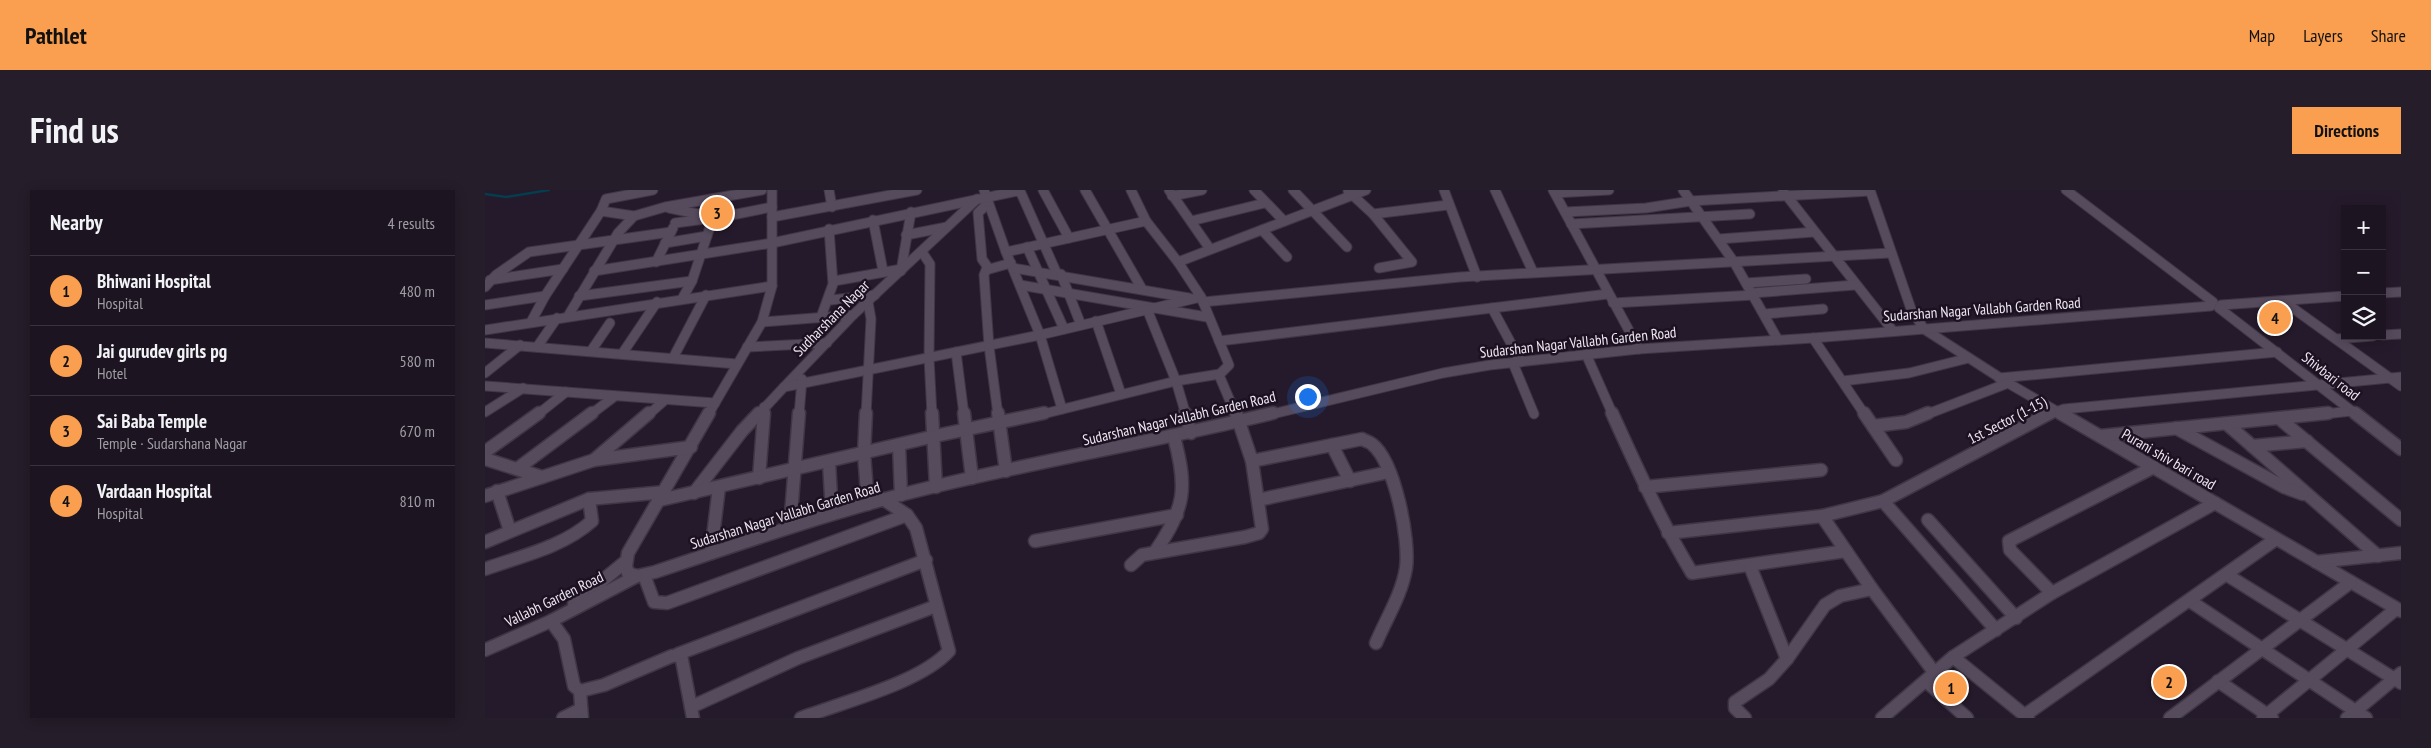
<!DOCTYPE html>
<meta charset="utf-8">
<style>
:root{--surface:#1c1420;--page:#251d29;--text:#f1f3f6;--muted:#a09ea5;--line:#3a333e;--accent:#fa9f4f}
body{margin:0;font-family:"PT Sans Narrow",sans-serif;background:var(--page);color:var(--text)}
.controls{position:absolute;right:15px;top:15px;display:grid;overflow:hidden;border-radius:0px;box-shadow:0 2px 12px #0003}
.controls button{width:45px;height:45px;display:grid;place-items:center;padding:0;border:0;border-bottom:1px solid var(--line);background:var(--surface);color:var(--text);font:25px sans-serif}
.you{position:absolute;left:822px;top:206px;width:18px;height:18px;margin:-12px;border:4px solid #fff;border-radius:50%;background:#1a73e8;box-shadow:0 0 0 8px #1a73e833}
.badge{display:grid;place-items:center;width:32px;height:32px;border-radius:50%;background:var(--accent);color:#111;font-size:16px;font-weight:700}
.pin{position:absolute;translate:-50% -50%;border:2px solid #fff;box-shadow:0 1px 5px #0006}
.list{margin:0;padding:0;list-style:none}
h2{display:flex;justify-content:space-between;align-items:center;height:65px;margin:0;padding:0 20px;font-size:21px}
h2 small{font-size:16px;font-weight:400;color:var(--muted)}
.list li{display:grid;grid-template-columns:32px 1fr auto;gap:15px;align-items:center;box-sizing:border-box;height:70px;padding:0 20px;border-top:1px solid var(--line)}
.list b{display:block;font-size:19px;white-space:nowrap}
.list p{margin:0;font-size:16px;white-space:nowrap;color:var(--muted)}
.list em{font-size:16px;font-style:normal;color:var(--muted)}
.icon{flex:none;width:28px;height:28px;fill:none;stroke:currentColor;stroke-width:2;stroke-linecap:round;stroke-linejoin:round}
.map{position:relative;flex:none;width:1916px;height:528px;overflow:hidden;border-radius:0px}
header{display:flex;align-items:center;gap:30px;box-sizing:border-box;height:70px;padding:0 25px;background:var(--accent);color:#111}
header strong{font-size:24px}
nav{display:flex;gap:28px;margin-inline-start:auto;font-size:18px}
.intro{display:flex;align-items:center;justify-content:space-between;box-sizing:border-box;height:120px;padding:0 30px}
h1{margin:0;font-size:35px}
.button{padding:12px 22px;border-radius:0px;background:var(--accent);color:#111;font-size:18px;font-weight:700}
main{display:flex;gap:30px;padding:0 30px}
aside{flex:1;background:var(--surface);border-radius:0px;box-shadow:0 2px 12px #0003}
.map>svg:first-child{display:block}
</style>
<header>
<strong>Pathlet</strong>
<nav><a>Map</a><a>Layers</a><a>Share</a></nav>
</header>
<div class="intro"><h1>Find us</h1><a class="button">Directions</a></div>
<main>
<aside>
<h2>Nearby<small>4 results</small></h2>
<ul class="list">
<li><span class="badge">1</span><div><b>Bhiwani Hospital</b><p>Hospital</p></div><em>480 m</em></li>
<li><span class="badge">2</span><div><b>Jai gurudev girls pg</b><p>Hotel</p></div><em>580 m</em></li>
<li><span class="badge">3</span><div><b>Sai Baba Temple</b><p>Temple · Sudarshana Nagar</p></div><em>670 m</em></li>
<li><span class="badge">4</span><div><b>Vardaan Hospital</b><p>Hospital</p></div><em>810 m</em></li>
</ul>
</aside>
<div class="map">
<svg width="1916" height="528" viewBox="0 0 1916 528">
<rect width="100%" height="100%" fill="#251a2b"/>
<g fill="none" stroke-linecap="round" stroke-linejoin="round">
<path stroke="#043d4e" stroke-width="2.5" d="M0,4L21,7L64,0"/>
<g stroke="#3f3644" stroke-width="11">
<g id="minor-far1">
<path d="M344,0L347,17"/>
<path d="M499,0L521,62L555,145L577,219"/>
<path d="M558,0L584,48"/>
<path d="M600,0L657,99"/>
<path d="M646,0L661,31L693,72"/>
<path d="M684,0L725,59"/>
<path d="M769,0L799,31"/>
<path d="M808,0L862,57"/>
<path d="M959,0L992,87"/>
<path d="M1010,0L1048,82"/>
<path d="M1068,0L1154,159"/>
<path d="M1198,0L1249,72L1293,150"/>
<path d="M1385,0L1426,119L1439,139L1523,193L1578,225"/>
<path d="M1581,0L1728,112"/>
<path d="M863,1L888,24L927,72L894,78"/>
<path d="M1298,1L1408,141"/>
<path d="M1070,3L1124,0"/>
<path d="M687,6L717,0"/>
<path d="M503,13L493,23L497,69L504,79"/>
<path d="M184,18L232,28L287,17"/>
<path d="M116,21L149,26"/>
<path d="M1080,22L1161,18L1206,11L1385,1"/>
<path d="M888,24L963,15"/>
<path d="M287,27L432,0"/>
<path d="M388,30L398,81"/>
<path d="M706,31L780,13"/>
<path d="M190,33L228,28L207,91L197,109"/>
<path d="M1086,34L1265,24"/>
<path d="M777,40L802,67"/>
<path d="M421,45L462,37"/>
<path d="M1234,49L1329,42"/>
<path d="M180,53L222,46"/>
<path d="M542,57L579,139"/>
<path d="M437,62L445,74L444,168L447,225"/>
<path d="M521,62L661,31"/>
<path d="M171,72L188,38"/>
<path d="M528,78L704,108"/>
<path d="M109,81L287,53L532,1L536,3L572,84"/>
<path d="M416,81L426,22"/>
<path d="M576,84L596,135"/>
<path d="M5,90L78,79"/>
<path d="M349,91L417,79"/>
<path d="M1261,93L1321,89"/>
<path d="M535,95L722,127"/>
<path d="M0,97L11,85L44,62L186,42"/>
<path d="M1268,103L1370,95"/>
<path d="M1897,103L1916,102"/>
<path d="M94,106L207,91"/>
<path d="M346,110L390,105"/>
<path d="M1798,111L1916,196"/>
<path d="M718,112L975,87L1405,63"/>
<path d="M1128,113L1269,105"/>
<path d="M0,115L60,106"/>
<path d="M1736,115L1860,106"/>
<path d="M1007,118L1036,172"/>
<path d="M1734,118L1872,225"/>
<path d="M662,119L691,191L701,225"/>
<path d="M1279,124L1338,119"/>
<path d="M83,126L133,43L149,26L180,17L277,0"/>
<path d="M336,127L348,94L344,39"/>
<path d="M611,131L636,204"/>
<path d="M46,132L60,106L116,21L121,9L168,0"/>
<path d="M277,132L368,125"/>
<path d="M0,140L287,96"/>
<path d="M1897,145L1916,144"/>
<path d="M1328,148L1380,225"/>
<path d="M1851,149L1888,146"/>
<path d="M734,151L1123,104"/>
<path d="M0,153L252,174"/>
<path d="M52,157L72,128"/>
<path d="M262,157L342,153"/>
<path d="M106,161L125,133"/>
<path d="M471,162L479,225"/>
<path d="M137,164L172,112"/>
<path d="M1101,164L1128,225"/>
<path d="M188,168L221,105"/>
<path d="M1028,173L1049,224"/>
<path d="M0,183L35,155"/>
<path d="M1514,188L1792,162"/>
<path d="M1358,191L1424,183L1484,168"/>
<path d="M0,196L230,213"/>
<path d="M299,197L368,125L492,9"/>
<path d="M0,222L38,198"/>
<path d="M52,225L81,202"/>
<path d="M105,225L130,206"/>
<path d="M163,225L180,210"/>
<path d="M223,225L277,132L287,96V0"/>
<path d="M273,225L299,197L555,145L716,107"/>
<path d="M278,225L279,217"/>
<path d="M314,225L317,189"/>
<path d="M381,225L386,129L383,112"/>
<path d="M513,225L504,156L499,85L501,80L526,73"/>
<path d="M554,225L691,191L735,184"/>
<path d="M751,225L734,185L744,175L716,107L693,72L881,0"/>
<path d="M783,225L958,183L1005,175L1154,159L1328,148L1726,116"/>
<path d="M1440,225L1523,193"/>
<path d="M1563,225L1579,219L1916,187"/>
<path d="M1830,225L1867,221"/>
</g>
</g>
<g stroke="#3f3644" stroke-width="15">
<g id="minor">
<path d="M224,223L143,363L141,376L143,383L152,386L170,382C251,355 332,327 415,305C538,273 664,253 788,223"/>
<path d="M381,223L379,264L383,314"/>
<path d="M447,223L451,297"/>
<path d="M479,223L487,288"/>
<path d="M513,223L521,281"/>
<path d="M700,223L706,243"/>
<path d="M1127,223C1152,278 1176,332 1207,383L1361,361"/>
<path d="M1379,223L1411,270"/>
<path d="M1575,223L1916,421"/>
<path d="M1870,223L1916,259"/>
<path d="M1796,230L1916,330"/>
<path d="M1742,234L1893,366"/>
<path d="M1388,236L1421,232L1443,223"/>
<path d="M1691,238L1799,297L1818,304"/>
<path d="M1615,246L1843,223"/>
<path d="M414,255L416,305"/>
<path d="M847,255L865,291"/>
<path d="M1767,256L1822,251"/>
<path d="M0,262L54,223"/>
<path d="M0,269L57,287"/>
<path d="M109,270L164,223"/>
<path d="M767,271L877,249C880,251 885,252 887,254C910,272 925,350 921,378C917,404 901,429 891,453"/>
<path d="M344,272L347,324"/>
<path d="M32,279L107,223"/>
<path d="M274,288L279,223"/>
<path d="M1160,297L1336,280"/>
<path d="M12,301L25,341"/>
<path d="M209,303L257,241L274,223"/>
<path d="M0,306L109,270L206,257"/>
<path d="M175,310L450,246L559,223"/>
<path d="M773,310L904,282"/>
<path d="M1398,311L1511,440"/>
<path d="M1337,326L1387,399L1449,482"/>
<path d="M1443,330L1531,428"/>
<path d="M305,337L314,223"/>
<path d="M1183,343L1337,326L1398,311L1565,223"/>
<path d="M550,351L692,325"/>
<path d="M0,352L104,309L180,302"/>
<path d="M670,362C700,318 703,299 689,247"/>
<path d="M226,363L234,297"/>
<path d="M1831,372L1916,363"/>
<path d="M646,375L657,365L760,347L774,343L777,339L767,271L751,223"/>
<path d="M1265,376L1302,469"/>
<path d="M0,379C36,366 78,357 107,331L104,309"/>
<path d="M159,385L169,412L182,413L422,325"/>
<path d="M1742,385L1916,493"/>
<path d="M1567,403L1525,360L1524,351L1669,277"/>
<path d="M1705,411L1881,528"/>
<path d="M89,414L140,372"/>
<path d="M66,431L79,449L89,496L95,501L119,495L187,466L196,465L208,528"/>
<path d="M0,460L66,431L152,386"/>
<path d="M193,464L441,370"/>
<path d="M1468,467L1543,528"/>
<path d="M1441,491L1482,528"/>
<path d="M1733,491L1787,528"/>
<path d="M95,501L97,528"/>
<path d="M206,517L313,468L451,416"/>
<path d="M1540,525L1791,349"/>
<path d="M78,528L96,519"/>
<path d="M316,528C358,512 435,493 464,461L431,338L422,325L398,309"/>
<path d="M1260,528L1250,518V512L1284,489L1302,469L1340,415L1355,406L1387,399"/>
<path d="M1397,528L1468,467L1567,403L1730,313"/>
<path d="M1685,528L1866,392"/>
<path d="M1778,528L1911,419"/>
<path d="M1862,528L1916,483"/>
</g>
</g>
<use href="#minor-far1" stroke="#564a5d" stroke-width="9"/>
<use href="#minor" stroke="#564a5d" stroke-width="12"/>
</g>
<g text-anchor="middle" dominant-baseline="central" stroke-width="5" stroke-linejoin="round" paint-order="stroke">
<g font-size="15" fill="#ede6f1" stroke="#1c1121">
<text transform="translate(1497 119) rotate(-4)">Sudarshan Nagar Vallabh Garden Road</text>
<text transform="translate(346 128) rotate(-45)">Sudharshana Nagar</text>
<text transform="translate(1093 152) rotate(-6)">Sudarshan Nagar Vallabh Garden Road</text>
<text transform="translate(1846 186) rotate(38)">Shivbari road</text>
<text transform="translate(694 228) rotate(-13)">Sudarshan Nagar Vallabh Garden Road</text>
<text transform="translate(1522 230) rotate(-27)">1st Sector (1-15)</text>
<text transform="translate(1684 269) rotate(30)">Purani shiv bari road</text>
<text transform="translate(300 325) rotate(-17)">Sudarshan Nagar Vallabh Garden Road</text>
<text transform="translate(69 409) rotate(-26)">Vallabh Garden Road</text>
</g>
</g>
</svg>
<div class="controls">
<button>+</button>
<button>−</button>
<button><svg class="icon" aria-label="layers" viewBox="0 0 24 24"><path d="M12 4l9 5-9 5-9-5zM3 14l9 5 9-5"/></svg></button>
</div>
<div class="you"></div>
<div class="pin badge" style="left:1466px;top:498px">1</div>
<div class="pin badge" style="left:1684px;top:492px">2</div>
<div class="pin badge" style="left:232px;top:23px">3</div>
<div class="pin badge" style="left:1790px;top:128px">4</div>
</div>
</main>
